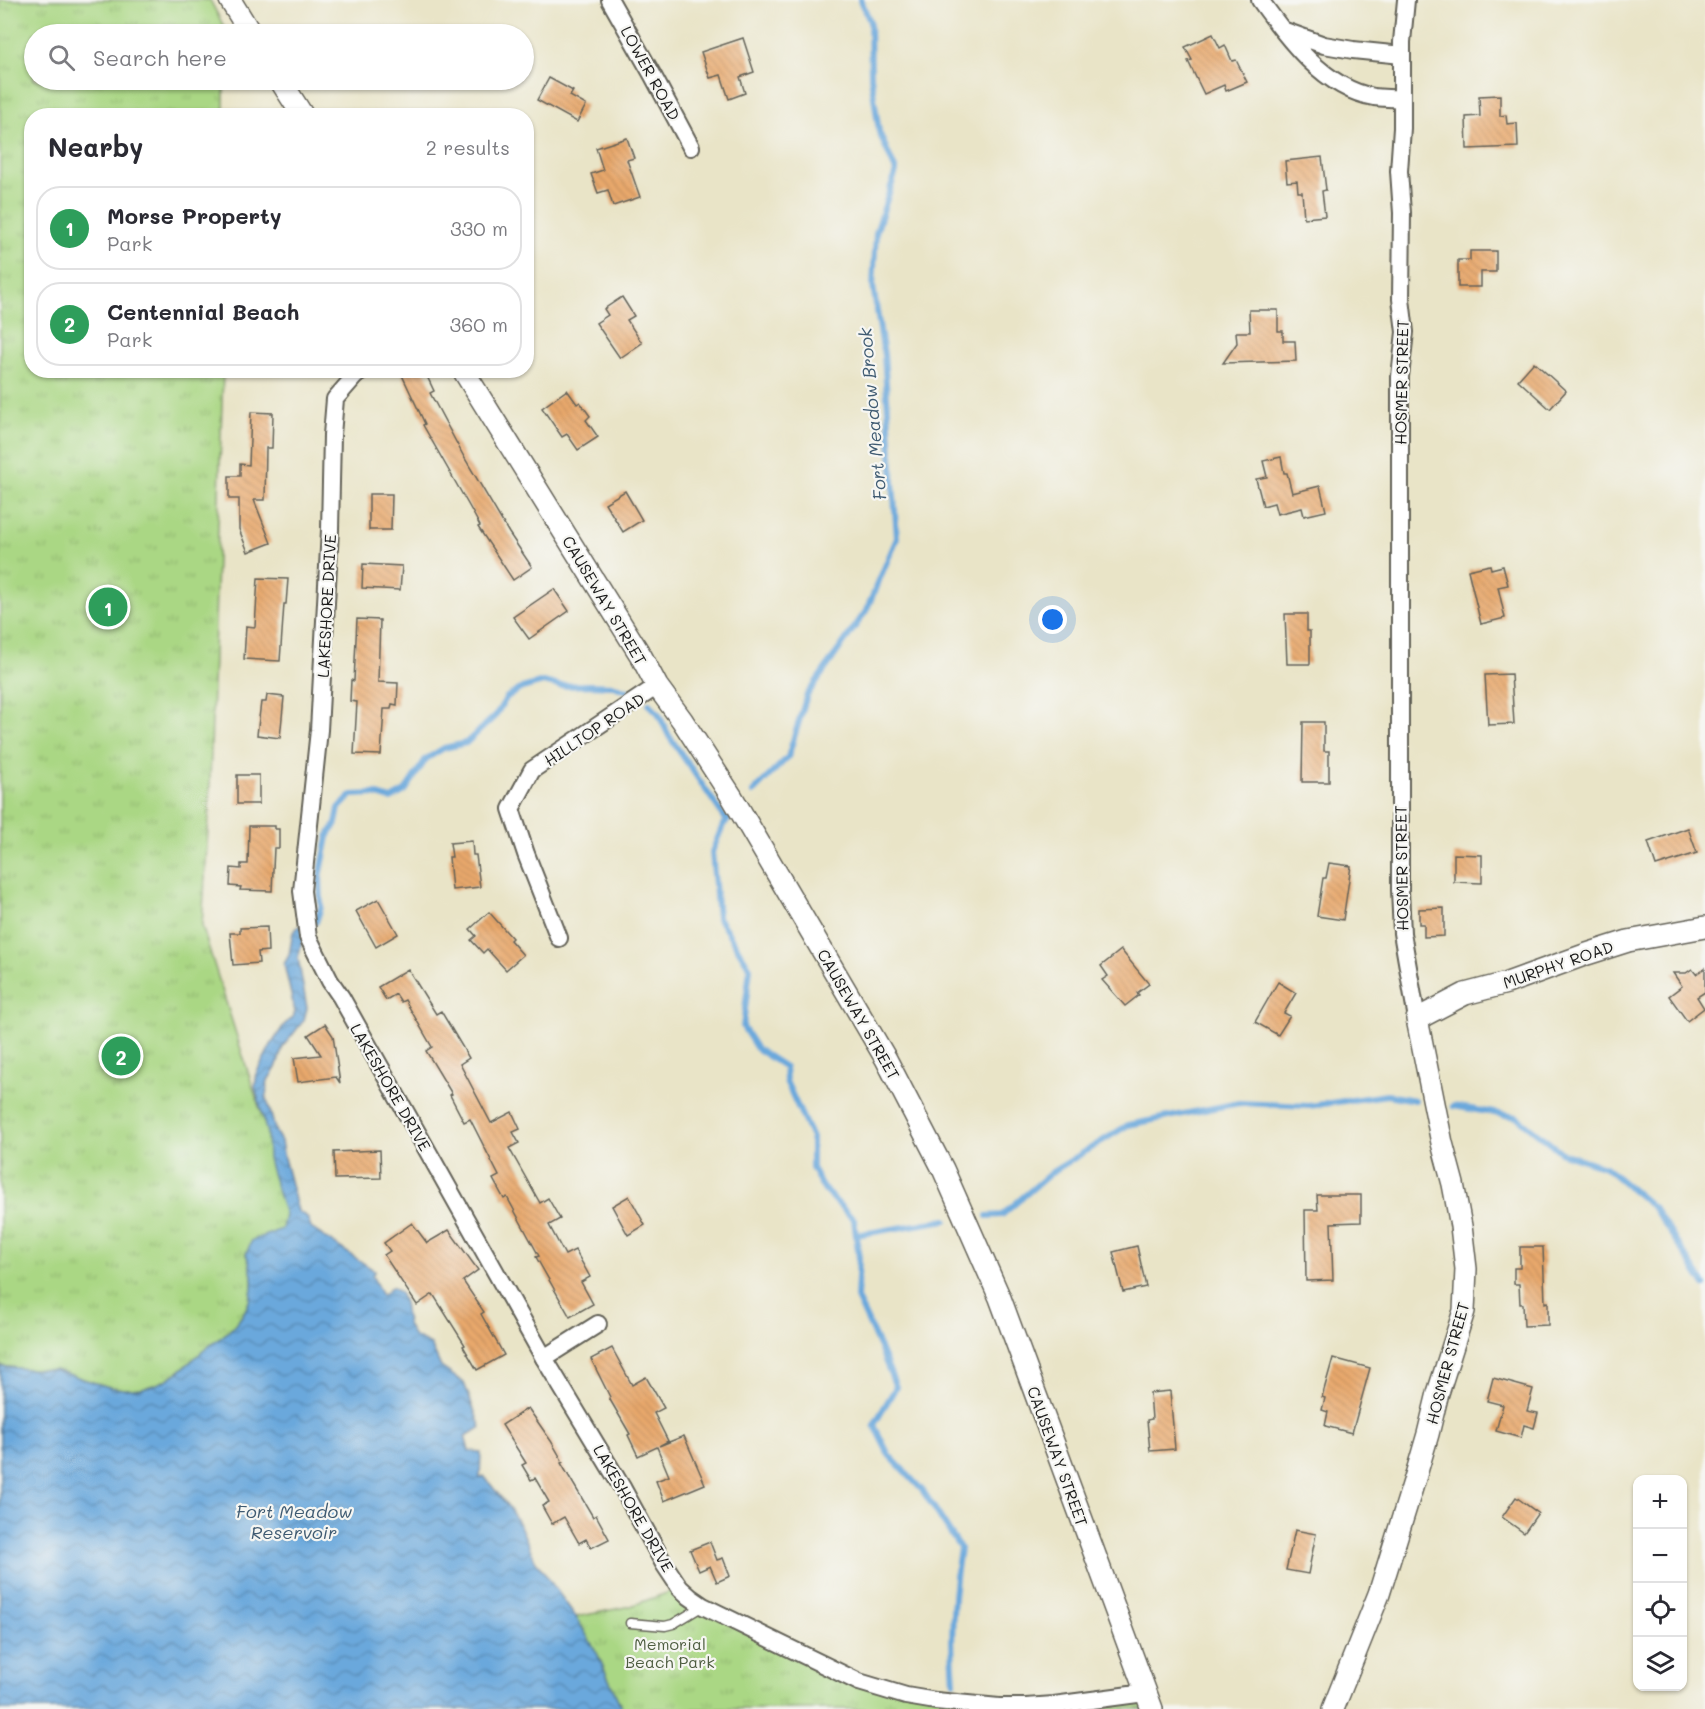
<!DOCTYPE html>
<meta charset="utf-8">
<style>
:root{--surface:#fff;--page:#f7f7f7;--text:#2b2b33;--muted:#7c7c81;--line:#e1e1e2;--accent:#0f766e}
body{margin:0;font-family:Mali,sans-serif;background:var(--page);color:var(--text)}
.controls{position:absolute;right:18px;bottom:18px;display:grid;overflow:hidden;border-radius:12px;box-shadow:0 2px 4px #0004}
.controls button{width:54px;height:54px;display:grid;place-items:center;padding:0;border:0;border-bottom:2px solid var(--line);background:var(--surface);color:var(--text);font:30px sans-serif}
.you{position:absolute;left:1053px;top:620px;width:21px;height:21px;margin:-15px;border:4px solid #fff;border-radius:50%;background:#1a73e8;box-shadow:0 0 0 9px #1a73e833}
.badge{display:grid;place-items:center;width:39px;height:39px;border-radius:50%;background:var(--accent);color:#fff;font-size:20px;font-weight:700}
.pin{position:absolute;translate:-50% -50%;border:3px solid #fff;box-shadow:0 2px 6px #0006}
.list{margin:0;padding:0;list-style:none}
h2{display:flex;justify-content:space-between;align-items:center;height:78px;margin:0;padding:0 24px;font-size:26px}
h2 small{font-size:20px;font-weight:400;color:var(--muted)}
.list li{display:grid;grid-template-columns:39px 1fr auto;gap:18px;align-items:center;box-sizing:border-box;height:84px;margin:0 12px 12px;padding:0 12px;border:2px solid var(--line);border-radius:24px}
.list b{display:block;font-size:22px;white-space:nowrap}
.list p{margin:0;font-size:20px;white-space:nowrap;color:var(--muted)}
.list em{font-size:20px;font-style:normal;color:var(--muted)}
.icon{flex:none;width:33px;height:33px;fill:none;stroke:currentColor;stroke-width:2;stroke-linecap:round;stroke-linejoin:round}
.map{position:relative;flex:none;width:1705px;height:1709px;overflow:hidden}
.search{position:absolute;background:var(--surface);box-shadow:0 2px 4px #0004;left:24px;top:24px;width:510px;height:66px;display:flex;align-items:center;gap:15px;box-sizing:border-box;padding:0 21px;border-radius:33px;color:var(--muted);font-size:22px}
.panel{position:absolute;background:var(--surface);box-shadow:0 2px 4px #0004;left:24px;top:108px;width:510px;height:270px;border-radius:24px}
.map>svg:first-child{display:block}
</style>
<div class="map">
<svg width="1705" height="1709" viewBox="0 0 1705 1709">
<defs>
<pattern id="park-tufts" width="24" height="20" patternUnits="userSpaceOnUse" patternTransform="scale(1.5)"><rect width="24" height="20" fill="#aad784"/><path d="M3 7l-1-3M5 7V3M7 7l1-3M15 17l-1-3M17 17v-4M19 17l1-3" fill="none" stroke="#92b871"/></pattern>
<pattern id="water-waves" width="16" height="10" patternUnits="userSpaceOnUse" patternTransform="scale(1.5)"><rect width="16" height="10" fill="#6aa8dc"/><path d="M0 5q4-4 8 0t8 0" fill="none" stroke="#5688b2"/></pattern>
<pattern id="building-back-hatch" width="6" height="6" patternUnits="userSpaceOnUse" patternTransform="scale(1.5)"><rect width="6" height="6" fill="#e8a86c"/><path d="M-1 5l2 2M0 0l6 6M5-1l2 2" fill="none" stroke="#c6905d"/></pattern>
</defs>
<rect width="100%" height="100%" fill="#f6f6f2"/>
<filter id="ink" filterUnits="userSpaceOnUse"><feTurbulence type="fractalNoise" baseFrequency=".0167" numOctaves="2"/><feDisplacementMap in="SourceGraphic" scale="12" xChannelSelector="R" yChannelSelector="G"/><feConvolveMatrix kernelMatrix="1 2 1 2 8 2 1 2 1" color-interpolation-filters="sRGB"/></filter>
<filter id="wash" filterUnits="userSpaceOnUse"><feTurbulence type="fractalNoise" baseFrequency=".008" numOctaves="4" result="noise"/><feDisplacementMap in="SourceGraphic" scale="24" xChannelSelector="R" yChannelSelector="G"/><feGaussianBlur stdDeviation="1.35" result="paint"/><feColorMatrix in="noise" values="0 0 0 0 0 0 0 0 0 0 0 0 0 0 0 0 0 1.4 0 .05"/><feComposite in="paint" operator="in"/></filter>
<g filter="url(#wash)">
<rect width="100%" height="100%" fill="#e9e4c7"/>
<g fill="url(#park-tufts)" stroke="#637a50" stroke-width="1.5">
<path d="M0,0H210L224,27V34H34V80H224V115L32,116V370L223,371L209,813L202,926L284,1186L286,1230L246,1254C257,1280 253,1305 234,1326C225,1336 212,1343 202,1352C178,1372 165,1388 130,1389C107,1390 78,1376 55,1370C47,1369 40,1370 32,1369C21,1369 11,1367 0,1366Z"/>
<path d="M680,1588L859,1682L999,1707L1145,1693L1152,1709H622L597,1653L576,1617L631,1606Z"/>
</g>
<path fill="url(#water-waves)" stroke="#43627c" stroke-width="1.5" d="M301,924L303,938L298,958L307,1008L304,1020L283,1047L276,1068L268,1080L266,1096L276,1133L281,1141L283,1154L298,1211L307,1217L311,1228L375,1271L372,1275L382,1296L392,1287L400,1293L404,1303L407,1324L413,1336L431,1345L441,1367L464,1383L481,1428L465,1436L469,1451L481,1452L480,1478L484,1476L510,1509L522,1530L535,1560L576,1617L597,1653L622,1709H0V1366C11,1367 21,1369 32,1369C40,1370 47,1369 55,1370C78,1376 107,1390 130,1389C165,1388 178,1372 202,1352C212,1343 225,1336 234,1326C253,1305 257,1280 246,1254L252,1240L282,1229L285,1215L271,1170L268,1158L267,1134L255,1087L257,1072L271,1045L284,1025L293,1017L295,1012L284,964L289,955L293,932Z"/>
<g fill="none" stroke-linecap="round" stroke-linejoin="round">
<g stroke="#6aa8dc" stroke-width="6">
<path d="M649,704L658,713L669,736L727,821"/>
<path d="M753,792L788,757L807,695L866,611L897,538L884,355L873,286L876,233L896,171L879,132L871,77L870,22L861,0"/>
<path d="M729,819L723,825L712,852L718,917L750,968L743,1027L757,1049L785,1067L786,1081L812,1138V1168L823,1188L854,1220L859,1258L857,1298L880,1348L896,1387L874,1425L889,1455L923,1491L960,1548C953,1592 950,1638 954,1682"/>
<path d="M316,922L321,907L320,877L328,837L336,823L339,808L352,795L374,794L391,799L405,791L426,759L444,748L466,743L495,716L507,697L522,688L543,682L560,686L590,685L613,686L628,691"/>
<path d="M1453,1106L1517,1117L1562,1153L1605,1167L1654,1208L1705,1285"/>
<path d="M987,1216L1002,1215L1052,1172L1128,1125L1239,1103L1309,1106L1387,1095L1415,1100"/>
<path d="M856,1235L946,1220"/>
</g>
</g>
<g id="blocks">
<g fill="url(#building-back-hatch)">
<path d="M1213,34L1220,48L1225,45L1232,61L1236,60L1247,82L1226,91L1224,85L1204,94L1188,61L1192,60L1185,47Z"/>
<path d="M743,38L754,72L740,77L745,93L729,99L721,75L710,78L701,52Z"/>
<path d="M549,78L573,91L570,96L586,105L577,122L537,100Z"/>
<path d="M1500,95V116L1506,115L1507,124L1517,123L1518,147L1467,149L1466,117L1480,116L1479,96Z"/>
<path d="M627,138L634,158L627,160L640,197L613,206L608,190L598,193L591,174L603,170L596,148Z"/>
<path d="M1322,157L1326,190L1322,191L1325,216L1304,218L1302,192H1298L1297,181L1287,182L1285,161Z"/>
<path d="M1470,251H1496V272H1481V287H1458V260H1470Z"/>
<path d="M622,297L634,316L627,320L642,343L620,358L596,323L608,315L604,309Z"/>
<path d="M1249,310H1278V331H1283V341H1295L1296,361L1223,363L1237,343L1236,332H1250Z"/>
<path d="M1534,362L1566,391L1550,409L1518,380Z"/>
<path d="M412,370H424L434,391L430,393L464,457L509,533L532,567L513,580L478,527L480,526L473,513L423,425L425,424L402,375Z"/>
<path d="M567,390L577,404L580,402L590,416L586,420L598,437L578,450L567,434L562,437L542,408Z"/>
<path d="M251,412L273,413L272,448H266L265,500H254L271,543L248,552L239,529V499H229V476H240V464L249,465Z"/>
<path d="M1281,457L1284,473H1287L1292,493L1320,486L1326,511L1304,516L1302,508L1277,514L1274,503L1263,506L1256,479L1267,477L1263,461Z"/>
<path d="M625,491L642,520L623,532L605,503Z"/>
<path d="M369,494H392L391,530H369Z"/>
<path d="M363,564L402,566L400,590L362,588Z"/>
<path d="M1490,565L1491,569L1503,566L1508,585L1498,587L1505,618L1481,624L1468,570Z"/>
<path d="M258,578L288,579L286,604H284L280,661L244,659L246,626L255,627Z"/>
<path d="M554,589L569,611L529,639L513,617Z"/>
<path d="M1285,614H1307V631H1310V664H1287Z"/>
<path d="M357,619L380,620L378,682L398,683L397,705L392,704L391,709H384L381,755L354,754L357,702L350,701L351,680L354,681Z"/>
<path d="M1511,674L1514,724L1488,725L1485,675Z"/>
<path d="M267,695L284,697L280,738L257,735L261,702H266Z"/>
<path d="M1303,722H1324V751H1329V782H1302Z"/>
<rect x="237" y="775" width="22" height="29"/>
<path d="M249,826H275V829H279V848H274L272,891L240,890L241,887L230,886L231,868L241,869V864H248Z"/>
<path d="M1688,828L1697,853L1656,866L1648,842Z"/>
<path d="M472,841L473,855H476L480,887L452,890L449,857H452L450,843Z"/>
<path d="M1454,854L1482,855V883L1454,882Z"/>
<path d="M1329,863L1351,866L1343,920L1317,916L1323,878H1326Z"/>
<path d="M378,899L398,934L376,947L356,911Z"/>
<path d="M1444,908V936L1424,937V924H1419V909Z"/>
<path d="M489,912L512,938L510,940L523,955L506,970L487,949L483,953L471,940L476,936L470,929Z"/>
<path d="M267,927L268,951L258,952L259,963L233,965L230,933H240V928Z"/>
<path d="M1121,950L1149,984L1137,993L1139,995L1125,1006L1102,980L1108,976L1101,966Z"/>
<path d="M1705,968V992L1697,997L1704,1008L1687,1021L1669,996L1682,986L1673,973H1686L1692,969L1696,974Z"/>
<path d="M408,969L436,1014L441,1011L469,1058L460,1064L491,1123L512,1112L520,1129L513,1132L519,1143L509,1148L540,1203L548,1198L560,1219L549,1225L565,1255L575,1250L590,1277L581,1282L593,1304L570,1317L536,1257L539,1256L507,1197L504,1199L493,1179L499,1176L470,1119L464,1122L450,1095L452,1094L426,1051L432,1047L405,1000L401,1002L396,994L386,1000L378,987Z"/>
<path d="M1278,982L1296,993L1284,1013L1290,1016L1278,1035L1255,1022Z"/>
<path d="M325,1024L333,1036L340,1083L336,1077L298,1082L294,1058L321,1055L308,1035Z"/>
<path d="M380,1150L381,1178L335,1179L334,1152Z"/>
<path d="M1317,1195H1361V1222L1331,1223L1333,1280L1306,1281L1305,1210H1318Z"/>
<path d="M629,1196L645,1225L628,1235L612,1206Z"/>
<path d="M412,1223L427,1243L449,1230L478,1270L463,1281L484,1312L481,1314L504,1355L477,1370L463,1346L465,1345L433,1294L417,1305L384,1255L390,1251L384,1243Z"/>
<path d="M1137,1246L1146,1287L1123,1292L1113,1252Z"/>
<path d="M1520,1247H1543L1545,1303L1548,1302V1325L1524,1326L1523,1304H1520L1519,1284H1514V1268H1520Z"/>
<path d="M612,1348L632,1385L646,1377L664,1408L654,1413L668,1441L659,1446L684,1436L705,1484L664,1501L656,1481L669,1476L657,1447L638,1456L628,1435L630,1434L609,1398L610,1397L591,1359Z"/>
<path d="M1333,1358L1370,1368L1352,1433L1325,1426L1328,1412L1322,1410L1325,1398L1322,1397Z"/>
<path d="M1493,1378L1533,1389L1527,1411L1538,1413L1534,1428L1524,1425L1521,1438L1496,1431L1503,1405L1487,1401Z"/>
<path d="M1170,1391L1175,1449L1150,1451L1147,1420L1152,1419L1150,1393Z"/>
<path d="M528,1408L551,1441L563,1462L561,1463L593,1517L596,1515L609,1539L591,1548L586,1539L579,1543L564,1517L552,1524L542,1506L549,1502L535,1478L531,1480L522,1465L526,1463L502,1425Z"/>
<path d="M1516,1497L1538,1513L1524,1533L1502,1517Z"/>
<path d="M1295,1530L1316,1534L1308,1574L1286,1570Z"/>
<path d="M710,1542L717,1560L723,1558L730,1576L717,1582L710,1566L699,1571L690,1550Z"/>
</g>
</g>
</g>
<g filter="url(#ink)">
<use href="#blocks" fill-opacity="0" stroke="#646258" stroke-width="1.5"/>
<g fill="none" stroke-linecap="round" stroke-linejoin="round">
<g stroke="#646258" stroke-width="11">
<path id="service" d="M630,1623L665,1626L673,1624L703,1606"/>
</g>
<g stroke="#646258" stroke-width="20">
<g id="minor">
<path d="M610,0L652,74L691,147"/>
<path d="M1260,0C1287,38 1325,89 1374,97C1383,98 1393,98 1402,99"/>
<path d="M1406,0L1402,42V128L1399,171L1402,213L1401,299L1405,332L1400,377V890L1402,933L1417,1019"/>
<path d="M1285,31L1324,45L1353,50L1402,55"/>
<path d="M363,370L355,376L335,399L332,435L330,530L319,730L302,891L308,937L330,981L341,997L544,1358L623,1489L664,1564L680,1588L690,1597L703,1606L859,1682L906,1696L936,1701L999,1707H1026L1054,1705L1145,1693"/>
<path d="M559,938L526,854L511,809L532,770L657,686"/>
<path d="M544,1358L598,1324"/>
</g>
</g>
<g stroke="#646258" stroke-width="24">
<g id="tertiary">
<path d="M230,0L251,34"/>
<path d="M280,80L303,116"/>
<path d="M463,370L641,656L657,686L682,720L732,797L886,1059L943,1169L1000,1298L1152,1709"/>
<path d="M1333,1709L1379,1594L1416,1475L1428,1434L1438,1393L1464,1311L1466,1269L1461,1226L1453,1184L1442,1143L1417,1019L1465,994L1507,983L1587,954L1628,941L1705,927"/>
</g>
</g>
<use href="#service" stroke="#fff" stroke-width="8"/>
<use href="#minor" stroke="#fff" stroke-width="16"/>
<use href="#tertiary" stroke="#fff" stroke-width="21"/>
</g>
</g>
<g text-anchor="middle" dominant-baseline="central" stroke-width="4.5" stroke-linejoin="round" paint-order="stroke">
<g font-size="16" fill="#1c1c1c" stroke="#f6f6f2">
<text transform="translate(651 73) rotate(61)">LOWER ROAD</text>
<text transform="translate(1401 382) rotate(-89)">HOSMER STREET</text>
<text transform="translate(605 600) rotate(59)">CAUSEWAY STREET</text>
<text transform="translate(326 606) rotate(-87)">LAKESHORE DRIVE</text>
<text transform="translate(594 729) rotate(-34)">HILLTOP ROAD</text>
<text transform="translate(1401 868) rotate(-91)">HOSMER STREET</text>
<text transform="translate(1558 964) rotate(-19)">MURPHY ROAD</text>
<text transform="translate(859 1014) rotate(60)">CAUSEWAY STREET</text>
<text transform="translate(391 1087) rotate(60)">LAKESHORE DRIVE</text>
<text transform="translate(1447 1363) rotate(-75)">HOSMER STREET</text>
<text transform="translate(1058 1456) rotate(70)">CAUSEWAY STREET</text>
<text transform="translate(634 1508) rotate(60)">LAKESHORE DRIVE</text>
</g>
<g font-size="16" fill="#4e5d40" stroke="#f6f6f2">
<text x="670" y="1643">Memorial<tspan x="670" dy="18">Beach Park</tspan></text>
</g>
<g font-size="18" font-style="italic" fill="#3f5b72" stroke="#f6f6f2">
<text transform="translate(872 414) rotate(-95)">Fort Meadow Brook</text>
<text x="294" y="1511">Fort Meadow<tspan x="294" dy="21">Reservoir</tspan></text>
</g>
</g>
</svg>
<div class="controls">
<button>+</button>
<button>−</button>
<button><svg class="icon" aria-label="locate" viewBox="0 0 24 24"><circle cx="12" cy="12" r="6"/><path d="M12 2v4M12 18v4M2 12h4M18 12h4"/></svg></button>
<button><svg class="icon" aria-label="layers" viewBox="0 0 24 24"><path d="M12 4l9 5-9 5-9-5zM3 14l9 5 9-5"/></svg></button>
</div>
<div class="you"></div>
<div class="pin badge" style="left:108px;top:607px;background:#2e9e5b">1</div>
<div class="pin badge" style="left:121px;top:1056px;background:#2e9e5b">2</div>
<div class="search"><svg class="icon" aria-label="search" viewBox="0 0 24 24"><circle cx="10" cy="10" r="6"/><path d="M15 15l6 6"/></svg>Search here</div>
<section class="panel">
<h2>Nearby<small>2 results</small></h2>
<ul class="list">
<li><span class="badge" style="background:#2e9e5b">1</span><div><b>Morse Property</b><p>Park</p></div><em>330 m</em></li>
<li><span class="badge" style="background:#2e9e5b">2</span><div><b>Centennial Beach</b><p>Park</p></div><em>360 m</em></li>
</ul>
</section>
</div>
